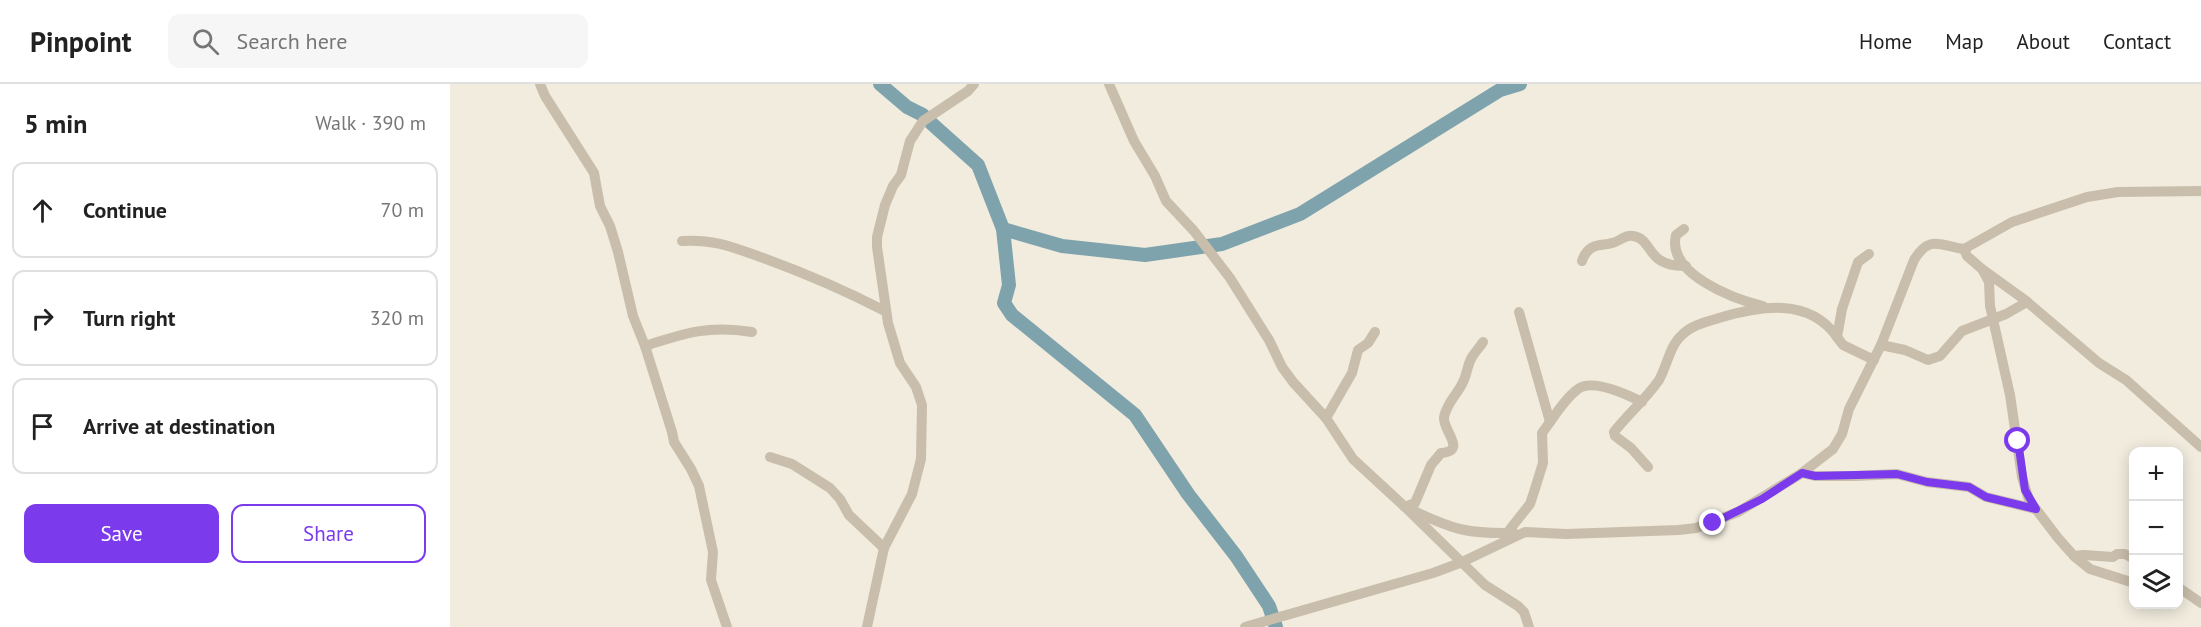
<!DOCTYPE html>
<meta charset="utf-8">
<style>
:root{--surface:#fff;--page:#f6f6f6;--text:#222;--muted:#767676;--line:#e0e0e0;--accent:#7c3aed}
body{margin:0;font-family:"PT Sans",sans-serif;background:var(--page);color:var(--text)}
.controls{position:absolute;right:18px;bottom:18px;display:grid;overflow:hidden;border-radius:12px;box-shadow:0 3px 15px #0003}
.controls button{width:54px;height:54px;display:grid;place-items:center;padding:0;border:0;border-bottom:2px solid var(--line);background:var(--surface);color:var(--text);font:30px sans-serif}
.stop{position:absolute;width:18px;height:18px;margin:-14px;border:4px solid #7c3aed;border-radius:50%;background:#fff}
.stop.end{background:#7c3aed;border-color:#fff;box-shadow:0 2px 6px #0008}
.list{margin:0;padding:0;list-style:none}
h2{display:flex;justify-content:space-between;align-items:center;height:78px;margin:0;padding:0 24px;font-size:26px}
h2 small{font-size:20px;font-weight:400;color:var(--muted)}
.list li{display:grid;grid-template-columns:39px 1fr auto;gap:18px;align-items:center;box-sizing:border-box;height:96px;margin:0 12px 12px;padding:0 12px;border:2px solid var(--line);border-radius:12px}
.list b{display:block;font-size:22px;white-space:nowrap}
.list em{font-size:20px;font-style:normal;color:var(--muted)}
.actions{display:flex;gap:12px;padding:18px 24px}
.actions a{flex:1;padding:14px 0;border:2px solid var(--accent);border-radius:12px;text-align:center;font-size:21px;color:var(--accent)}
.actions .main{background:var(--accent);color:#fff}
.icon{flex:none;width:33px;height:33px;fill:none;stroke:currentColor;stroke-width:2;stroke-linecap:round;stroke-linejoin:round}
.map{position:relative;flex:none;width:1751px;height:543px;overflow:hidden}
header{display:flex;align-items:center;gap:36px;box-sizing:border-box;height:84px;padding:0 30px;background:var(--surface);border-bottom:2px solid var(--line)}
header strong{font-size:28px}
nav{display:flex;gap:33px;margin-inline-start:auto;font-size:21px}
.search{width:420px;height:54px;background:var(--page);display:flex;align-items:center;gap:15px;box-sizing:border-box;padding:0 21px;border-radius:12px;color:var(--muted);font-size:22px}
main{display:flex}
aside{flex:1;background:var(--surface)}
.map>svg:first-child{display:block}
</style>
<header>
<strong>Pinpoint</strong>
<div class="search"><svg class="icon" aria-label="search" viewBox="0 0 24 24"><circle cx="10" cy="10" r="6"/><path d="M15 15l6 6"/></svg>Search here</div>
<nav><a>Home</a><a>Map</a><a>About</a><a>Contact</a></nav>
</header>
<main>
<aside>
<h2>5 min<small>Walk · 390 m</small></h2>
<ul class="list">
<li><svg class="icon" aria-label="ahead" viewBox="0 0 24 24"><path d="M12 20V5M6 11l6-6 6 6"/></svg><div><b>Continue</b></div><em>70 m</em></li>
<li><svg class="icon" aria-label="right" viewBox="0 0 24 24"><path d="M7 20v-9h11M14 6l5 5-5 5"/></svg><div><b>Turn right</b></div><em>320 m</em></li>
<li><svg class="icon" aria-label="arrive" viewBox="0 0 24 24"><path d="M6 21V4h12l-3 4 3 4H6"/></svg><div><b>Arrive at destination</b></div></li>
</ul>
<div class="actions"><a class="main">Save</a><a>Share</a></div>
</aside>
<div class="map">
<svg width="1751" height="543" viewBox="0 0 1751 543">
<rect width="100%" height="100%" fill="#f1ecde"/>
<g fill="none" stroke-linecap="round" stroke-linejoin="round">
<g stroke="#7fa3ad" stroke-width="14">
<path d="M430,0L457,23L473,31"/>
<path d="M481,39L528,81L553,145L559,201L554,219L562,231L685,331L738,410L786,472L819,522L826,543"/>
<path d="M553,145L612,162L695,171L772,160L850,130L1050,6L1070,0"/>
</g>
<g stroke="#c9beab" stroke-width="10">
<path d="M90,0L95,12L144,89L150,122L160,142L168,168L183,232L195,262L222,348L224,358L241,385L249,402L263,468L261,496L277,543"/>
<path d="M659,0L684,57L705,92L716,117L744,147L780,194L819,256L832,283L843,298L876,334L903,375L955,423L1035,501L1068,522L1074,528L1079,543"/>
<path d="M1234,145L1226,151C1216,190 1284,215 1313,222"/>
<path d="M232,157C267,155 284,164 316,175C357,190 396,207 435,227"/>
<path d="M1514,165L1517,172L1532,185L1575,216L1649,279L1676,296L1751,363"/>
<path d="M1419,170L1408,178L1392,225L1387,253L1393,261L1424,276"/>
<path d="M1132,177C1134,171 1137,166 1143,163C1149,160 1156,161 1162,159C1169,158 1175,150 1183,152C1204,155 1195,183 1236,182"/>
<path d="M1532,185L1539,198L1540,222L1560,311L1572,393L1579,416L1608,454L1624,472L1640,485L1684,499"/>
<path d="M1069,228L1100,338"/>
<path d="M1431,261L1455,266L1478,276L1490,272L1512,247L1556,230L1577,218"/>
<path d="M195,262C235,249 259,241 302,248"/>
<path d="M876,334L902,289L908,266L918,259L925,248"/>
<path d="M320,373L342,380L380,404L390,415L399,431L434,464"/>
<path d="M1198,383L1181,364L1165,352L1164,348C1178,330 1196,315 1209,296C1217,282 1220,261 1232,251C1241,241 1257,238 1269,234C1310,222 1359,213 1387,253"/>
<path d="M1352,389L1365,392H1406L1447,390L1477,398L1519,403L1536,413L1586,425"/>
<path d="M955,423L965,419L981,381L991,369C1018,367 992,346 994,333C997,319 1006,312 1012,300C1017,292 1017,281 1022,273C1025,268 1030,263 1033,258"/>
<path d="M964,427C1004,446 1019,450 1064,449"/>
<path d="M1057,449L1080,420L1084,408L1093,379L1092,349C1103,335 1114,315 1128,305C1143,294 1178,311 1192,318"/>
<path d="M1624,472L1634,471L1663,473L1667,470H1675L1684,475"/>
<path d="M1728,503L1751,519"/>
<path d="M417,543L434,464L462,410L471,375L472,321L466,303L450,279L438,239L427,163V153L435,121L443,102L451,91L460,57L473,37L518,7L524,0"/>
<path d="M795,543L983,489L1010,479L1075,448L1116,450L1229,446L1246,444L1288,428L1352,389L1383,365L1392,350L1399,325L1431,261L1464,176C1480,150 1490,162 1514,165L1562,138L1637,113L1668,108L1751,107"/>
</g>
</g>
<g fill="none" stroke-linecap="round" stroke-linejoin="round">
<path stroke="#7c3aed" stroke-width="8" d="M1263,439L1312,415L1352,389L1365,392L1447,390L1477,398L1519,403L1536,413L1586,425L1575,406L1568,357"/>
</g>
</svg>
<div class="controls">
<button>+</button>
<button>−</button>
<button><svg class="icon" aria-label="layers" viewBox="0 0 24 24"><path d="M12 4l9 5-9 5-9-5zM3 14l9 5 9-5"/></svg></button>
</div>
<div class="stop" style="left:1568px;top:357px"></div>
<div class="stop end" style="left:1263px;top:439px"></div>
</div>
</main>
